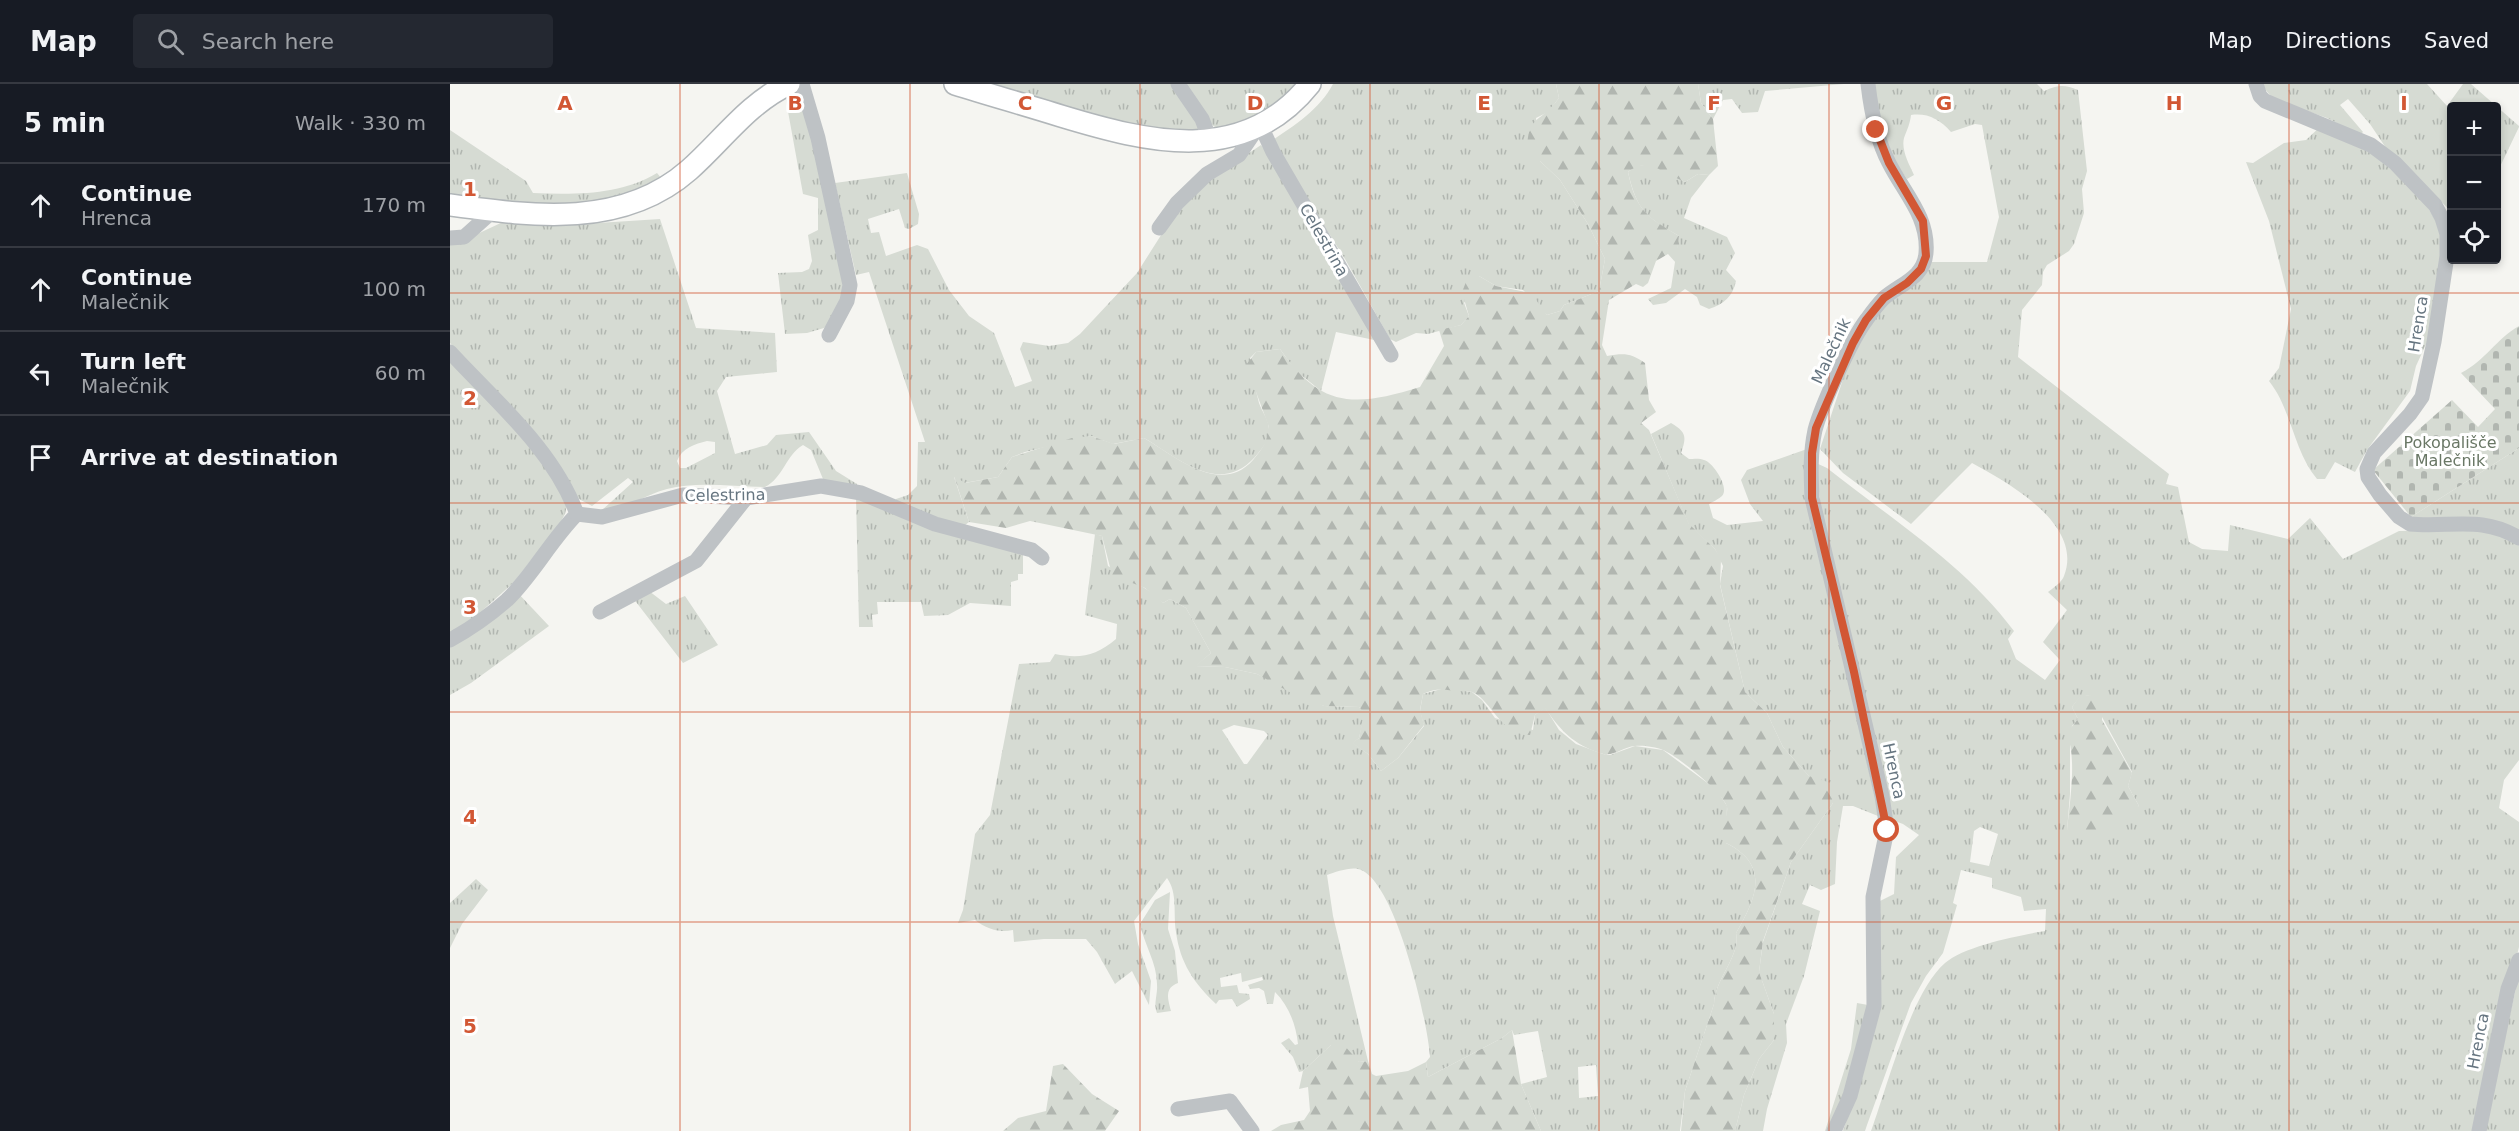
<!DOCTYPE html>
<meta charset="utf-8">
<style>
:root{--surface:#171b24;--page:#242831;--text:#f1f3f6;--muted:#9ea1a6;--line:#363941}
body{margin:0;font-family:"DejaVu Sans",sans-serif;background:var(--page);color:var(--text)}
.controls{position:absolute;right:18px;top:18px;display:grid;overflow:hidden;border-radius:6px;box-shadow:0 3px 9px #0003}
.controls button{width:54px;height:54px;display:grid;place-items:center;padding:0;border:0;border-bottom:2px solid var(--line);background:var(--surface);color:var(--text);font:30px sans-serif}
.stop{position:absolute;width:18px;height:18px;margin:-14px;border:4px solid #d25734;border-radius:50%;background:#fff}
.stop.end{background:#d25734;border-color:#fff;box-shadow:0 2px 6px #0008}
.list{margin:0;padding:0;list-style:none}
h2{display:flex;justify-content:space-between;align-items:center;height:78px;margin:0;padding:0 24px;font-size:26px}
h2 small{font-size:20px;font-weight:400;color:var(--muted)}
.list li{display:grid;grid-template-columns:39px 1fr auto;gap:18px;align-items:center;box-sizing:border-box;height:84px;padding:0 24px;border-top:2px solid var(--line)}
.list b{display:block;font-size:22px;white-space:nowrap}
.list p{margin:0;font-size:20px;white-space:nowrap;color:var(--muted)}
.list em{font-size:20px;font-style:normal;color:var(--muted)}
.icon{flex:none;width:33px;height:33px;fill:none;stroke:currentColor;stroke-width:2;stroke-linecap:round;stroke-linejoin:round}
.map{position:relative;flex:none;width:2069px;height:1047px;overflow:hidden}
header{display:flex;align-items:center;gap:36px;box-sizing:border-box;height:84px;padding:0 30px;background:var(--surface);border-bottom:2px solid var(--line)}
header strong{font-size:28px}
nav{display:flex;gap:33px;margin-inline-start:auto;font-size:21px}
.search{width:420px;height:54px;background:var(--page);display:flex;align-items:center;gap:15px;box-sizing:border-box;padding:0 21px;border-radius:6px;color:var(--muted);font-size:22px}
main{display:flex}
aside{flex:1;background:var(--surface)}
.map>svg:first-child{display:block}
</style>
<header>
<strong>Map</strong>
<div class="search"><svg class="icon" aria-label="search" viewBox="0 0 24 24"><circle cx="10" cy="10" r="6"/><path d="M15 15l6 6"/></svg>Search here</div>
<nav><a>Map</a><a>Directions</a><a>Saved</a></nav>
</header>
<main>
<aside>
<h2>5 min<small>Walk · 330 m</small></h2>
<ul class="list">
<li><svg class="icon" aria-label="ahead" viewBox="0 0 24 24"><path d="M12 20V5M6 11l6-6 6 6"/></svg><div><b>Continue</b><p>Hrenca</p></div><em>170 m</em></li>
<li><svg class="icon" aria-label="ahead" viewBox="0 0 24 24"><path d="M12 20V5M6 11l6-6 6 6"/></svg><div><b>Continue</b><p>Malečnik</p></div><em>100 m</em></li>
<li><svg class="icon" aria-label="left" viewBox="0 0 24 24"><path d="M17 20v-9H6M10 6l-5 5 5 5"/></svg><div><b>Turn left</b><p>Malečnik</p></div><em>60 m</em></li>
<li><svg class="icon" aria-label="arrive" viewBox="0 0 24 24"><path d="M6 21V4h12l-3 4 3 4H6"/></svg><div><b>Arrive at destination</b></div></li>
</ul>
</aside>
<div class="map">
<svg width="2069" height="1047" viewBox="0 0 2069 1047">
<defs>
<pattern id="grass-tufts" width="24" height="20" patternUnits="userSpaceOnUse" patternTransform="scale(1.5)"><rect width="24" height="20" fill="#d6dbd3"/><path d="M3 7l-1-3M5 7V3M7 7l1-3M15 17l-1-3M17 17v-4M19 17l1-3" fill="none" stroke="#b1b6b0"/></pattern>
<pattern id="forest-firs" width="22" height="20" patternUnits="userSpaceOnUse" patternTransform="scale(1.5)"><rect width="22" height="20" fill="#d6dbd3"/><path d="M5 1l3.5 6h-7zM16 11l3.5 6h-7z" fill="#b1b6b0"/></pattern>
<pattern id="cemetery-stones" width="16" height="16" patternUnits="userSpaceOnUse" patternTransform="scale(1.5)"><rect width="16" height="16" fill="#d6dbd3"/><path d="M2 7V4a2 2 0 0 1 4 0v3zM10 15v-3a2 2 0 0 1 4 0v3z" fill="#b1b6b0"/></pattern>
</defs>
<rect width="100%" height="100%" fill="#f5f5f1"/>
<g fill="url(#grass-tufts)" fill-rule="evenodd">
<path d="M537,0H723L750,42L748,48L738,49L668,39Z"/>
<path d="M733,0H851C826,23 801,36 768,45L762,41Z"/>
<path d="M883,0H1106L1109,14L1098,28L1086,34L1090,77L1110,96L1138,140L1155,175L1149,207L1114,221L1110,227L1097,231L1073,206L1046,202L1029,192L1014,219L1019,232L1011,241L978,250L966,249L946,258L940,255L895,175L821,57C844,42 870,25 883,0Z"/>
<path d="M1248,0H1394L1315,7L1308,28L1292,29L1282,15L1273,16L1263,35L1251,19Z"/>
<path d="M1423,0H1587L1594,7C1608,1 1614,0 1628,6L1637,87L1632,105L1634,129L1624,160L1619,167L1597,181L1593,188L1592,201L1572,226L1568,273L1719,390L1716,400L1728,403L1739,458L1752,465L1778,467L1780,441L1838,455L1860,434L1893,475L1949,447L2037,445L2069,460V676L2054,696L2049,724L2069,738V863L2024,1047H1421C1437,1004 1461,908 1495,879C1514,862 1570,851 1595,847L1596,825L1574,827L1571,813L1542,804V794L1511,786L1503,819L1507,821L1493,869L1476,892L1461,919L1417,1041L1415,1047H1393L1408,1001L1428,818L1444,810L1446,773L1469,751L1453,740L1442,736L1372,435L1366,379L1377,384C1441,435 1514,480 1564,547L1558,555L1566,575L1595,596L1610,576L1593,558L1617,526L1598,508C1603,504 1612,498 1614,492C1634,441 1559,399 1522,379L1461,440L1393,389L1370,365L1397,283L1427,229L1481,178H1537L1549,133L1532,41L1525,40L1501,48C1489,35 1478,29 1461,31C1460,40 1457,46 1454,54C1451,66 1459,80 1464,91L1457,95C1434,63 1430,39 1423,0ZM1640,611L1682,688L1678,702L1689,722L1617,747L1620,710V656L1622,642L1628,635L1622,623L1630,613ZM1530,743L1548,750L1539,782L1520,778L1524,747Z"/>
<path d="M1811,0H1977L1997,22L2013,0H2021L2069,42V43L2047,89L2046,22H2002L2001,127L1938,67L1920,40L1898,15L1890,21L1913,48L1910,51L1877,34L1823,15Z"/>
<path d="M349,6L396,190L386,234L374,244L357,249L335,250L328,189L352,188L359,185L362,177L358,151L368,146V114L353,110L335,11Z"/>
<path d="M1872,41L1914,64L1938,81L1971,112L1990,144L1991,170L1977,258L1966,282L1960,307L1917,366L1905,388L1885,378L1875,395H1867C1843,366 1842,326 1819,297L1829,284L1841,225L1819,137L1796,78L1803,79L1834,59L1856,56Z"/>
<path d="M0,46L76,97L83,109C124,111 171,111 207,89L212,95L167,115L115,123L0,113Z"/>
<path d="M811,61L835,93L929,257L886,248L871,307L845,286L830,265L806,268L800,274C803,289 805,305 809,319C812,328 819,336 819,345C820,356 812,365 805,373C769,413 727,373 694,354L663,360L641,352L575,368L562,373L548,393L514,399L504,393L519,438L510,445L443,422L446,415L458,411L467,402L468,358H475L419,188L406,191L385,99L457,89L469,130L468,140L459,145L455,144L449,125L418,135L421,149L429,148L436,172L467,161L478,165L499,206L519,232L544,249L565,303L582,297L570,265L573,258L599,262L618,259L630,250L687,189L727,126L742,107Z"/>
<path d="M1202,80L1235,98L1248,90L1259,91L1241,114L1234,134L1277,153L1285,169L1276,186L1286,197C1283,212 1274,220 1259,225L1250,221L1247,213L1235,205L1216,219L1203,221L1198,215L1221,204L1229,152C1196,133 1187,127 1178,88L1186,82Z"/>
<path d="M210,135L246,244L325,249L327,288L276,293L267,307L285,370L317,361L326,351L359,348L386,387L407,400L408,406L373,395L361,366L353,361C336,371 333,394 315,403C283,403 247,397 217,405C191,412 179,425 151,427L183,398L178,394L142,422L127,414L0,259V154L23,152L55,137L117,141ZM257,357L265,358V369L236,384H230L227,377C232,364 245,360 257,357Z"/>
<path d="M0,273L105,389L117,421L115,430L109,441L63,499L24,534L0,549Z"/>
<path d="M1221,339C1236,348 1237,352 1231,369L1239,375C1243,375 1250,374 1254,376C1263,378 1280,404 1272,412C1269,415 1262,418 1259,420L1263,434L1277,441L1313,437L1300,420L1291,396L1297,386L1357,365L1410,648L1427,722L1428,732L1403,722H1393L1387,758L1385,800L1371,806L1360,801L1352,820L1370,827L1354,892L1336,940L1337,959L1317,1025L1313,1047H1285L1294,1011L1309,975L1324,956V930L1309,888L1313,858L1341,778L1383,719L1333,663L1317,629L1295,608L1270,500L1273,482L1265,465L1239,441L1201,350Z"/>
<path d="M2069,364V449L1961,433Z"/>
<path d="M406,413L573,466V490H568V496L561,498V522L520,519L498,531L474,532L471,518H427L428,530L422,531L423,543H409Z"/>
<path d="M645,450L652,452L658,482L706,511L713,519L720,515L736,524L761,569L746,582L775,583L807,590L874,622L909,623L915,629L909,654L903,659L918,670L931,687L948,674L974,642L970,627L973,610L995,604L1022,608L1032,616L1045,634L1083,646L1085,631L1095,623L1109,646L1126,660L1153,670L1160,671L1185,662L1213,666L1267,706L1277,722L1276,759C1321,781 1306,815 1286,849C1291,872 1265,894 1264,920L1235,1007L1230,1047H1091L1071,1000L1097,993L1088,947L1064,951L1062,946L1052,954L978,993L976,978L980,973C978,938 945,793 908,785C900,783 885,788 877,791L883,832L918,977L909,978L881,961L853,987L849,988L843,973L831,959L839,954L845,961L848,960C846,941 839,922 825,908L823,920H817L814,907L809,904L800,905L798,901L813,896L812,893L792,898L791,889L770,894L771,903L787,901L789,909L799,910L800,915L787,923L782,915L769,916L766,920C744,899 730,879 726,848C723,830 728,809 717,794L684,837L688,860L701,897L699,921L682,887L665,900L647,868L636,855H594L564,858L563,846C548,849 537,845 525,836L508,839L513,826L525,750L540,731L569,580L600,578L605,570C630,575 646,572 666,555L667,540L635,531ZM784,641L814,647L818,651L797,680H794L772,646ZM1146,981L1148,1012L1129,1014L1128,983Z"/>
<path d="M66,507L99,542L21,599L0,611V556Z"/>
<path d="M199,507L216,520L235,512L268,561L233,579L183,514Z"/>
<path d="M26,795L38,806L12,840L0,864V819Z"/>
<path d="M720,808L718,845L725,867L728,899C714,904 718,915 721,927L707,929C703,920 708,910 707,900C707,879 694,860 690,840L705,816Z"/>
<path d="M2069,890V1047H2034Z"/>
<path d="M1407,919L1418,921L1414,947L1382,1047H1375L1401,965Z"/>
</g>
<g fill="url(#forest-firs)">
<path d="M1106,0H1248L1251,19L1263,35L1268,82L1259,91L1248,90L1235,98C1214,90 1199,72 1178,88C1186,126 1197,133 1229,152L1226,179L1218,170L1206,177L1198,199L1193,203L1186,200L1159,216L1152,261L1157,272C1174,269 1181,269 1195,279L1199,316L1206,328L1191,339L1199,346L1239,440L1265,465L1271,475L1270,501L1295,608L1317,629L1333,663L1359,692L1381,699L1383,719L1341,778L1313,857L1309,888L1324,930V956L1309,975L1294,1011L1285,1047H1231L1235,1007L1264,920C1265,894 1291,872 1286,849C1306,815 1321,781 1276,759L1271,745C1274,738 1278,731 1277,723C1274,709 1226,671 1213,666C1206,663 1192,661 1185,662C1172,663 1163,674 1150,669C1123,660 1111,647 1095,624L1085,631L1080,651C1050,650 1042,618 1024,609C1019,606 1011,608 1005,607C993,605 985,604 973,610L970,626L974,641L948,674L931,687L918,670L902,659L909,654L914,629L909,623L874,622L852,615L807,590L775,583L745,582L761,569L736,524L720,515L713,519L695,504L662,491L652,452L580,437L556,444L519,438L504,392L515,399L548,393L562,373L622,354L641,352L664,360L694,354C724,371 770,413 803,376C812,365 818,357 819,343L796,281L806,268L830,265C871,325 905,323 970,303L994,262L989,246L1011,241L1019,232L1012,208L1018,193L1029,192L1046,202L1081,209L1097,231L1110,227L1114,221L1149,207L1155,175L1138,140L1110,96L1090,77L1077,73C1077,29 1087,43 1109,14Z"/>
<path d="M1640,611L1652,614V636L1682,689L1678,702L1689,722L1656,746L1617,747C1619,724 1628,669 1616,650L1628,635L1622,623L1630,612Z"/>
<path d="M1062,946L1071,1000L1091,1047H821L831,1041L854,1036L860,1027L858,1003L849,1005L853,987L881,961H894L909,978L918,977L922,990L926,992L958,987L976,978L978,993L1052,954Z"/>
<path d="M613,980L642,1010L669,1027L655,1047H553L568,1034L596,1027L603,982Z"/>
</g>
<path fill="url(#cemetery-stones)" d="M2069,242V364L1961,433L1923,386L2002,316L2028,343L2045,325L2011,289C2036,276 2046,255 2069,242Z"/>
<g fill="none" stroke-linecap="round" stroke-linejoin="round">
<g stroke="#b1b6b9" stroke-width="24">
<g id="secondary">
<path d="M505,0C540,11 576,21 611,32C697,58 794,83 860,0"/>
<path d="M0,121C82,132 172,145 239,86C272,57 298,19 339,0"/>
</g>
</g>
<g stroke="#bec2c5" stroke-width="15">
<path d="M352,0L368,54L400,201L397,217L379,251"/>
<path d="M728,0L752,35L760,56"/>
<path d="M1806,0L1810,12L1815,17L1921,61L1945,79L1985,121L1992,134L1997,150V172L1984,258L1972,313L1960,330L1924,369L1917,385L1918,393L1930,411L1949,433L1960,440C2000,444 2031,431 2069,454"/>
<path d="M810,40L823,68L941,271"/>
<path d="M709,144L727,119L757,90L789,71L810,40"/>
<path d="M0,154L14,153L43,127"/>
<path d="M0,268C46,318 103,365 127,430C101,456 83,491 57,516C40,531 20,545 0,556"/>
<path d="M127,430L152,433L233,411L296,414L371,402L411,409L485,440L582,466L592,474"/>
<path d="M150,528L246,477L296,414"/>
<path d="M728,1025L780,1017L802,1047"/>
<path d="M1384,1047L1400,1012L1424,922L1423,813L1437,746L1432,712L1362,414C1361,391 1360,369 1365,346C1371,323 1402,254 1417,235C1422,228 1428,220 1434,214C1450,200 1474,194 1476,169C1479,133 1454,109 1439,79C1426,55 1421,26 1418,0"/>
<path d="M2029,1047L2058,905L2069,876"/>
</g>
<use href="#secondary" stroke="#fff" stroke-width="21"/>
</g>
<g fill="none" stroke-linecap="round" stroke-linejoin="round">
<path stroke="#d25734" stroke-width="8" d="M1426,46L1439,79L1473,137L1476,172L1471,185L1457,199L1434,214L1416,236L1403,259L1366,344L1362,369V414L1404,588L1437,746"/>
</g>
<path fill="none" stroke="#d25734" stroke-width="1.5" stroke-opacity="0.55" d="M230,0V1047M460,0V1047M690,0V1047M920,0V1047M1149,0V1047M1379,0V1047M1609,0V1047M1839,0V1047M0,209H2069M0,419H2069M0,628H2069M0,838H2069"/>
<g text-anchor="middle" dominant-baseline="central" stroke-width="6" stroke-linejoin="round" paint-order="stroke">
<g font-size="16" fill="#667580" stroke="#fff">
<text transform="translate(874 156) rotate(60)">Celestrina</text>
<text transform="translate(1968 240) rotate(-81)">Hrenca</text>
<text transform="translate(1381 267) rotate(-65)">Malečnik</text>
<text transform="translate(275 411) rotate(-1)">Celestrina</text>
<text transform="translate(1444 687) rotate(78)">Hrenca</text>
<text transform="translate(2028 957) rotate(-79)">Hrenca</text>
</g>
<g font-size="16" fill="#697765" stroke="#fff">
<text x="2000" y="358">Pokopališče<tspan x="2000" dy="18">Malečnik</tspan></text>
</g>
</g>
<g font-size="20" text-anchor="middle" font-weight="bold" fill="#d25734" stroke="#fff" stroke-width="6" stroke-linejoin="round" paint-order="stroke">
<text x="115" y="26">A</text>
<text x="345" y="26">B</text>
<text x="575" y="26">C</text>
<text x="805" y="26">D</text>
<text x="1034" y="26">E</text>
<text x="1264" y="26">F</text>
<text x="1494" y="26">G</text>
<text x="1724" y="26">H</text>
<text x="1954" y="26">I</text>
<text x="20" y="112">1</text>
<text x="20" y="321">2</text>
<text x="20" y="530">3</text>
<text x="20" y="740">4</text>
<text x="20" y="949">5</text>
</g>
</svg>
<div class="controls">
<button>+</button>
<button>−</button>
<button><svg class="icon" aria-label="locate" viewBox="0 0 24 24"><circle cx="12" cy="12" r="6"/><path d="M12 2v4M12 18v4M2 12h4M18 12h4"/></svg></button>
</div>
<div class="stop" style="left:1437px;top:746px"></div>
<div class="stop end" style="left:1426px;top:46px"></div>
</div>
</main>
